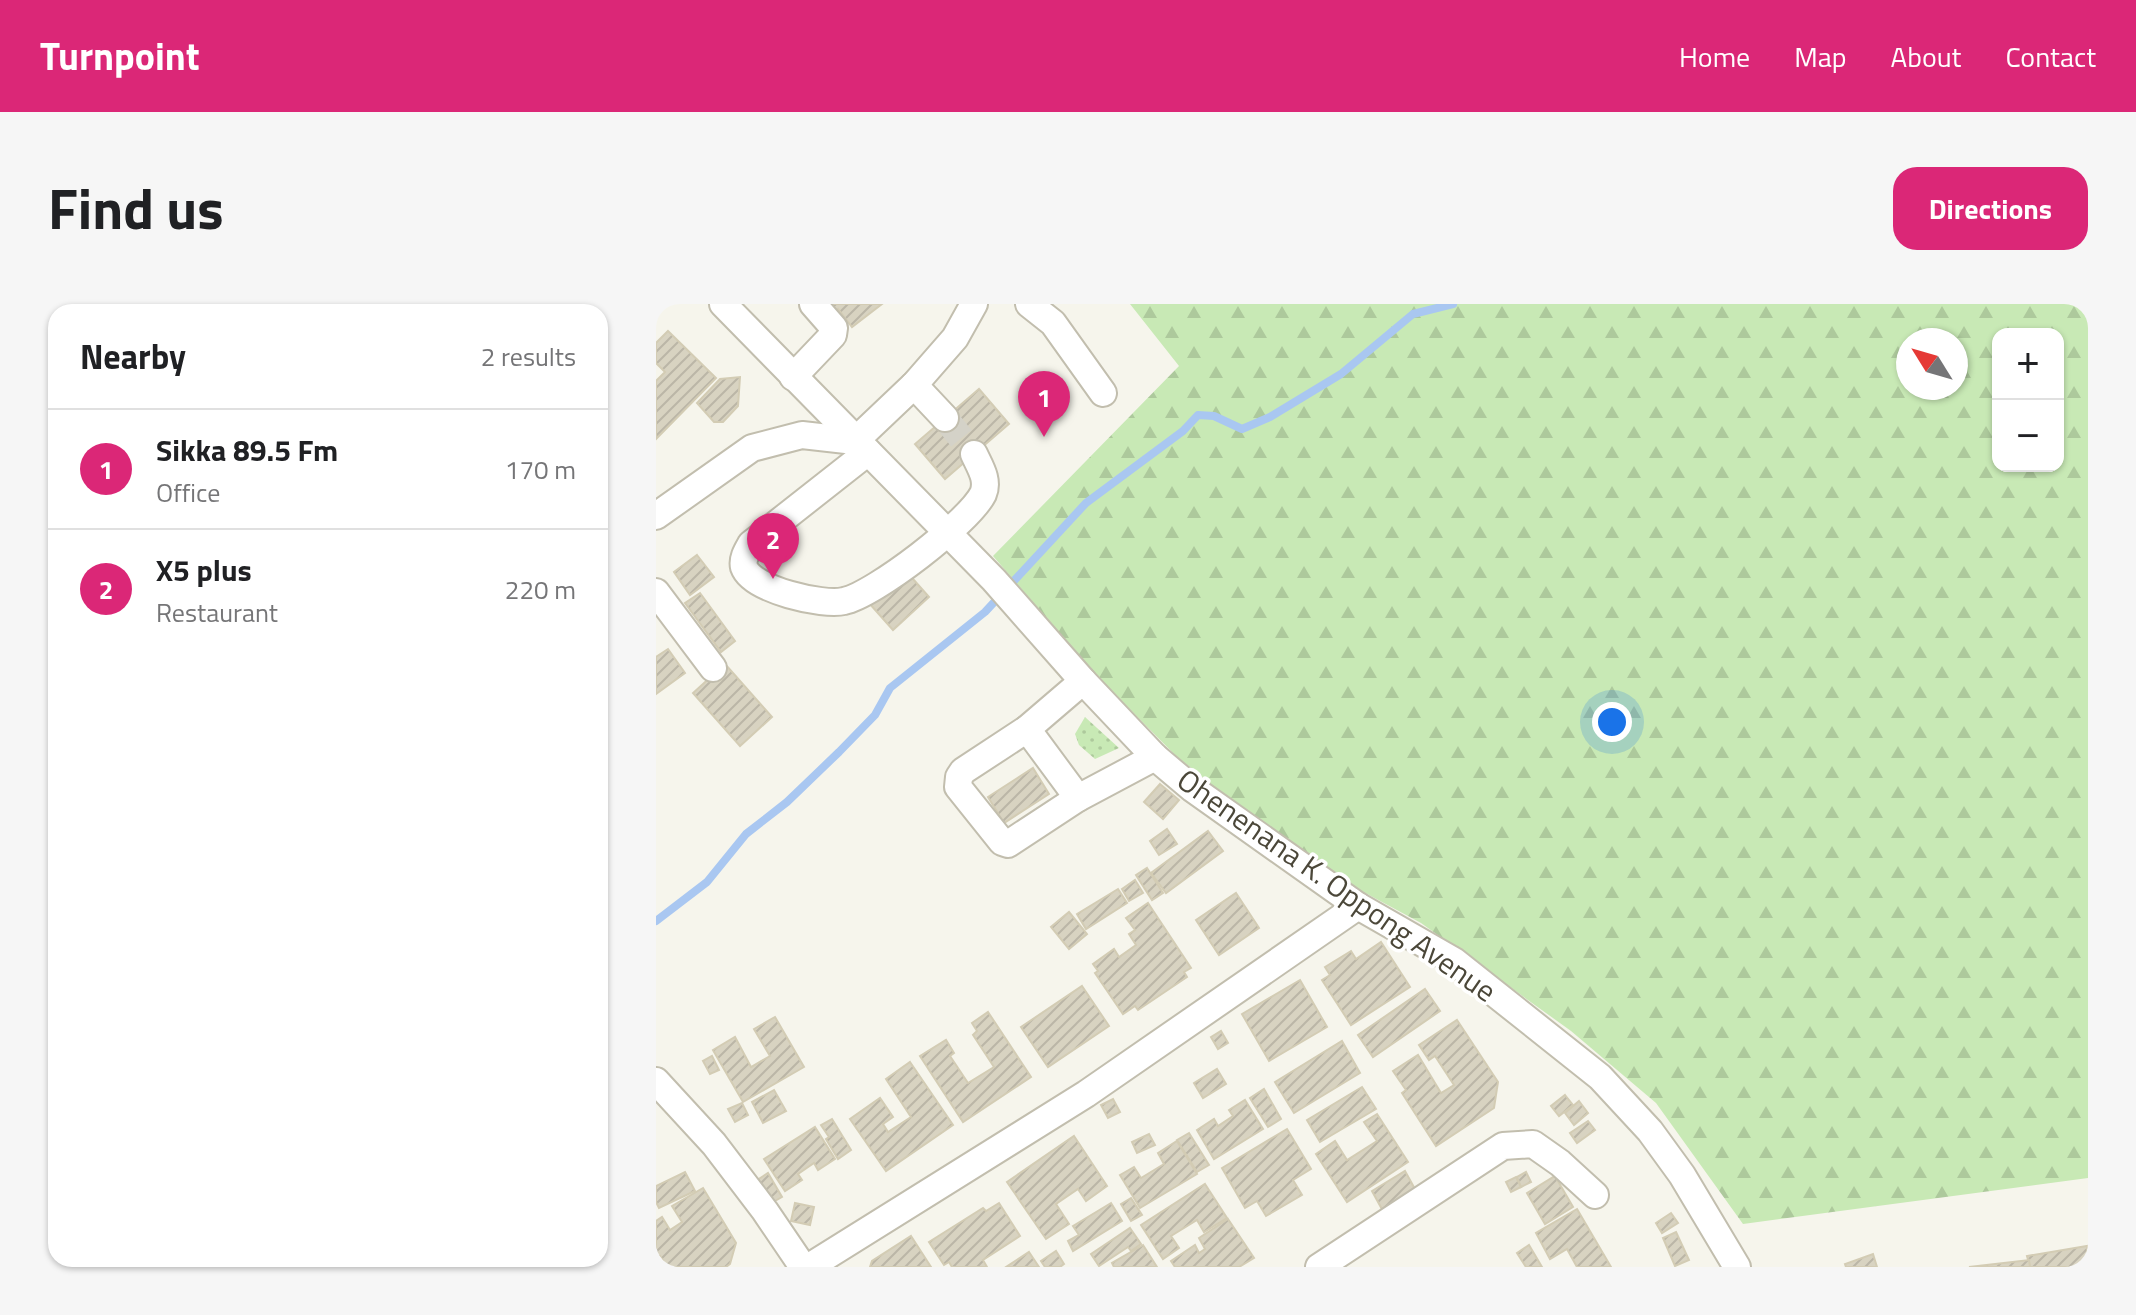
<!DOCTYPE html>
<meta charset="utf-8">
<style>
:root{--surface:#fff;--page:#f6f6f6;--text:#202124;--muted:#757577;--line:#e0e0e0;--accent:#db2777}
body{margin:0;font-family:"Titillium Web",sans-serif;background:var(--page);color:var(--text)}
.controls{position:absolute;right:24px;top:24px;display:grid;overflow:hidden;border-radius:16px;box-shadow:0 2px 6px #0004}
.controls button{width:72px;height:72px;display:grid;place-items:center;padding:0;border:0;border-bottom:2px solid var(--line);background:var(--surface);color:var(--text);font:40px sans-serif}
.compass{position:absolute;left:1240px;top:24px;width:72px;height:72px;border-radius:50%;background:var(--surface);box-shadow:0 2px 6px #0004;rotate:307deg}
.you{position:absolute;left:956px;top:418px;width:28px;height:28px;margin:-20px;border:6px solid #fff;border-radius:50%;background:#1a73e8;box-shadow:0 0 0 12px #1a73e833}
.badge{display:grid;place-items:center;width:52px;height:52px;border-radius:50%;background:var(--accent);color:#fff;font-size:26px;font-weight:700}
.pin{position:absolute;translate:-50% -66px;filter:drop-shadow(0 2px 4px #0008)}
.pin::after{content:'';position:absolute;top:42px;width:28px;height:24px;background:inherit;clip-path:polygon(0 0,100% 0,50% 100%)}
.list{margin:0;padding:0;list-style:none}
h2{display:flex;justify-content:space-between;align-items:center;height:104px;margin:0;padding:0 32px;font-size:34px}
h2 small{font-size:26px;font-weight:400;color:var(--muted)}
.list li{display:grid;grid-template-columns:52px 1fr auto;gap:24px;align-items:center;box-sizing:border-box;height:120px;padding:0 32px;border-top:2px solid var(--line)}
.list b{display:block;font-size:30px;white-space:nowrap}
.list p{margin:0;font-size:26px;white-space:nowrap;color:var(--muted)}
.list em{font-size:26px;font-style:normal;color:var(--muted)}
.map{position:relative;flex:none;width:1432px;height:963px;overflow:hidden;border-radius:24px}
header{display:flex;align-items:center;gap:48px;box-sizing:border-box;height:112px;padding:0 40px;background:var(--accent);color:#fff}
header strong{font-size:38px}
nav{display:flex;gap:44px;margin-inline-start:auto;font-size:28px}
.intro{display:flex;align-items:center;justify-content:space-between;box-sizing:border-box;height:192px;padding:0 48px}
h1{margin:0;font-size:56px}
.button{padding:20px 36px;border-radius:24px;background:var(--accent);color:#fff;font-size:28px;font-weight:700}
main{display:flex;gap:48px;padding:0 48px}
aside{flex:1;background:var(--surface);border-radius:24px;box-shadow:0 2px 6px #0004}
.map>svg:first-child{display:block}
</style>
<header>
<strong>Turnpoint</strong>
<nav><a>Home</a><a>Map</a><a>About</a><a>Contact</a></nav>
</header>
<div class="intro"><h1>Find us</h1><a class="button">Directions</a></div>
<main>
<aside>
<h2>Nearby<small>2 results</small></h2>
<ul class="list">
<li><span class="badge">1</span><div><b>Sikka 89.5 Fm</b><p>Office</p></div><em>170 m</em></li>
<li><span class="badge">2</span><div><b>X5 plus</b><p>Restaurant</p></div><em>220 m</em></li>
</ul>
</aside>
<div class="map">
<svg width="1432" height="963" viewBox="0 0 1432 963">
<defs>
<pattern id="grass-dots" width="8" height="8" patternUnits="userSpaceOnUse" patternTransform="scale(2)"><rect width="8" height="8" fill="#c8e9b5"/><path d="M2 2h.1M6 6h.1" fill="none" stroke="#adc99c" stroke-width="1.8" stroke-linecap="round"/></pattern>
<pattern id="forest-firs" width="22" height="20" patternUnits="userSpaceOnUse" patternTransform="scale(2)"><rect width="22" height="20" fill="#c8e9b5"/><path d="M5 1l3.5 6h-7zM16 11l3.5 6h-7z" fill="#adc99c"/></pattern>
<pattern id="building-hatch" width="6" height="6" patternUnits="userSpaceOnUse" patternTransform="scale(2)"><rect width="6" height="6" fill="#d8d3c1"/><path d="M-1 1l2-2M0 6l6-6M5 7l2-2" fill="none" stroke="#bbb6a7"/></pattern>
</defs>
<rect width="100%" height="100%" fill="#f6f5ec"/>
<path fill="url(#grass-dots)" d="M429,413L463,444L439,455L423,441L419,430Z"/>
<path fill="url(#forest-firs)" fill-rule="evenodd" d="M474,0H1432V874L1087,920L1000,799L915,727L765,619L648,556L519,451L438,369L337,252L523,62ZM1342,30H1402V162H1342ZM1252,36H1300V84H1252Z"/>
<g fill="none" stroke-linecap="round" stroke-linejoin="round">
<path stroke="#a9c7f1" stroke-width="8" d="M0,617L51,578L90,530L131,498L183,448L219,411L234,384L329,308L430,199L527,127L542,111L558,112L586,125L614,113L685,70L757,10L797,0"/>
</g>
<g fill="url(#building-hatch)" stroke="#d3ccb4" stroke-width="2">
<path d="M163,0H226L196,23L182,5L173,12Z"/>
<path d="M12,27L60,74L0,135V77L9,68L0,59V39Z"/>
<path d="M84,73L82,102L67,118H58L41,99L64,75Z"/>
<path d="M323,85L353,120L289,175L259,140Z"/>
<path d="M41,251L58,273L34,291L18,268Z"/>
<path d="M249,266L273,293L237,326L213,299Z"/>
<path d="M44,289L79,337L65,348L29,299Z"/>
<path d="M12,345L29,369L0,390V353Z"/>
<path d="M69,360L116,413L84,442L37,389Z"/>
<path d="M377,464L393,490L348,519L332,493Z"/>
<path d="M504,480L523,496L507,515L488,498Z"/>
<path d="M511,525L521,540L503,551L494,537Z"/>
<path d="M552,527L567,547L510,589L495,569Z"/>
<path d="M491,564L507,589L496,596L480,571Z"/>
<path d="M479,576L487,589L473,597L466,585Z"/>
<path d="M462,585L471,599L430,625L421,610Z"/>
<path d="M580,589L603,624L563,651L540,616Z"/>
<path d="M492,599L535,664L528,668L531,673L482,706L479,702L467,710L439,669L442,667L437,660L458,645L463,653L480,641L473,630L479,626L470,614Z"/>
<path d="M413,608L431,630L413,645L395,623Z"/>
<path d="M725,638L754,683L695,721L666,676L674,671L669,663L695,647L700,655Z"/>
<path d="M644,676L671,723L613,757L586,710Z"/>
<path d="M426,682L453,722L392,763L365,723Z"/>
<path d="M769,685L784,707L717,753L702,731Z"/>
<path d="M332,708L375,773L307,818L264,752L290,736L298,749L294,752L312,779L338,763L317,731L321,727L316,719Z"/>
<path d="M119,713L148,763L87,798L57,746L79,733L95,763L114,752L98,725Z"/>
<path d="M801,716L842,778L838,804L780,842L746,789L750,786L737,767L762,751L785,789L798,781L779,752L773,756L763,741Z"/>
<path d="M565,727L572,739L562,745L555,733Z"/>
<path d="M686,737L704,769L638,809L619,778Z"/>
<path d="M56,752L63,766L54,770L47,757Z"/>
<path d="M254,758L297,821L230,867L194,815L224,794L237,813L227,820L232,828L255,813L230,775Z"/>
<path d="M561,765L570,780L547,794L538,779Z"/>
<path d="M706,783L720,805L664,838L651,816Z"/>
<path d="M608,785L625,815L612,823L594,794Z"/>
<path d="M118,786L130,807L107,819L96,798Z"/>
<path d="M909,791L917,801L903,812L895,802Z"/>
<path d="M457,795L464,808L452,814L445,801Z"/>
<path d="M589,796L607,825L558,855L541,826L558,815L562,822L577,812L573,806Z"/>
<path d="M923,797L932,809L918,821L909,809Z"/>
<path d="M86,799L92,811L79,818L72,805Z"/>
<path d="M721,810L752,858L691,898L660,850L679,837L691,856L721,837L708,818Z"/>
<path d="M176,815L195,846L182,855L170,835L173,833L165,821Z"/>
<path d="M932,817L939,826L921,839L914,829Z"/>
<path d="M159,823L179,855L162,866L158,859L142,870L146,876L129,887L108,855Z"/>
<path d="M631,825L655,865L637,876L646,891L610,912L601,897L589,904L566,864Z"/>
<path d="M533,829L553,861L541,868L521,836Z"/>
<path d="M493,830L499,841L481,849L476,838Z"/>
<path d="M418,832L451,882L430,897L422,885L400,900L413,920L390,935L351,878Z"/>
<path d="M521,837L541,870L484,904L464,871L478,863L485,874L508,860L502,849Z"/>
<path d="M749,867L760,887L727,907L716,887Z"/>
<path d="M29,868L39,887L3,904L0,898V882Z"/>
<path d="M870,868L875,878L865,883L861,873Z"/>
<path d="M112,869L126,893L112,901L98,878Z"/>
<path d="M899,872L917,903L889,920L871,889Z"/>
<path d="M860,873L865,883L855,888L850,878Z"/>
<path d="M549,880L571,914L548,928L541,916L515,932L523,944L507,955L485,921Z"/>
<path d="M47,884L80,939L74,960L70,963H11L4,952L0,953V917L6,913L14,926L26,918L16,902Z"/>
<path d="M475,894L486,911L475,917L465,900Z"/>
<path d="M139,899L158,903L154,921L135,917Z"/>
<path d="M343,899L364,932L327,956L331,963H296L293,958L288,961L273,938L327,904L330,907Z"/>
<path d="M455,899L466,917L417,947L412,937L423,931L417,922Z"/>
<path d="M921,905L955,963H921L911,945L894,955L880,929Z"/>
<path d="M1015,909L1022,919L1006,929L1000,919Z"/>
<path d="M572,915L598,954L583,963H519L515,957L539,941L543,949L549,945L543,934Z"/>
<path d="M474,924L485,940L475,947L472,943L443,962L435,950Z"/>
<path d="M1020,928L1033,956L1019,962L1007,934Z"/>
<path d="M255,932L275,963H214L216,957Z"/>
<path d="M487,941L501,963H458L456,959Z"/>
<path d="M873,941L886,963H870L861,949Z"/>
<path d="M1431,942L1432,963H1374L1371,952Z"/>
<path d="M400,947L408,960L404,963H389L385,957Z"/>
<path d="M373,948L383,963H350Z"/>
<path d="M1217,950L1221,963H1190L1189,960Z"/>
<path d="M1373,956L1374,963H1313Z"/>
</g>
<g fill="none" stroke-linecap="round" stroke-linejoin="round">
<path stroke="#d4d2c8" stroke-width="26" stroke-dasharray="26 13" stroke-linecap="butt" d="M289,114L318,150"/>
<g stroke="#c2beae" stroke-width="30">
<g id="minor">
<path d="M67,0L338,276L427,377L499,453L537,485L702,602L798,657L944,773L994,827L1026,871L1081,963"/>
<path d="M373,0L397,19L447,89"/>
<path d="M137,73L177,31L178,24L157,0"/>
<path d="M258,81L289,114"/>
<path d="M212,148L95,240C91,247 86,255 88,263C96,286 167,302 188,297C218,291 313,218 327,190C333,176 324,163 318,150"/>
<path d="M0,212L96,144L146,131L199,137L258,81L299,34L318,0"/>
<path d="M0,288L57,364"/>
<path d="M427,377L371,425L422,494L499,453"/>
<path d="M371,425L307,467L303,473L302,483L346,538L352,540L422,494"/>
<path d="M0,777L58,840L109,907L147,963"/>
<path d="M153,963L430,790L702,602"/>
<path d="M663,963L847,842L877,840L904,859L939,891"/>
</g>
</g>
<use href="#minor" stroke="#fff" stroke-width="26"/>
</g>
<g text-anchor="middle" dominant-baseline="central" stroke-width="7" stroke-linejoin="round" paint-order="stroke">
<g font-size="30" fill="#4b4739" stroke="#fff">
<text transform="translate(681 581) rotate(35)">Ohenenana K. Oppong Avenue</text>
</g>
</g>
</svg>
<div class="controls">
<button>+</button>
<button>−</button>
</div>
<svg class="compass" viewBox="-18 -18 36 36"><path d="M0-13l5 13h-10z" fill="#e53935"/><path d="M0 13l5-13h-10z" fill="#757577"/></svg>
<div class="you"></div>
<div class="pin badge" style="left:388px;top:133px">1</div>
<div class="pin badge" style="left:117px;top:275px">2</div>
</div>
</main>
